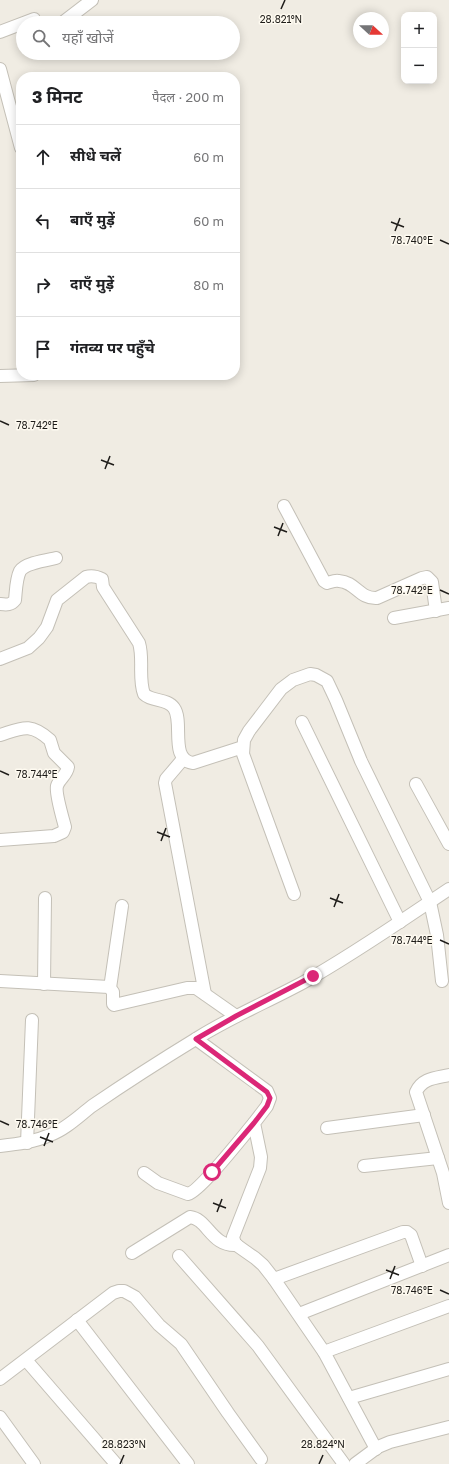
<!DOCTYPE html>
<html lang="hi">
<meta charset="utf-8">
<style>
:root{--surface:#fff;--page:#f2f2f2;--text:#202124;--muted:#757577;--line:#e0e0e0}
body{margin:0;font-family:"Golos Text","Noto Sans Devanagari",sans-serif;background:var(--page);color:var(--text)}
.controls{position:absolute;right:12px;top:12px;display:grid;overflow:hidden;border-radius:8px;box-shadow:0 2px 10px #0003}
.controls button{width:36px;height:36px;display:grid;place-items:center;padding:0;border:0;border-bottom:1px solid var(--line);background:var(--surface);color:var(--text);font:20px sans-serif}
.compass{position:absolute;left:353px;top:12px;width:36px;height:36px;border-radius:50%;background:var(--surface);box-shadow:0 2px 10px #0003;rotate:111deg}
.stop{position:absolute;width:12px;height:12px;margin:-9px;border:3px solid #db2777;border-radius:50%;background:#fff}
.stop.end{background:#db2777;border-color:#fff;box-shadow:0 1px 4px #0008}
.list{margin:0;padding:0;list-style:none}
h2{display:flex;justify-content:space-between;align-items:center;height:52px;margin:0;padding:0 16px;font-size:17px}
h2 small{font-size:13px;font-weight:400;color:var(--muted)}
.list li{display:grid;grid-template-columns:26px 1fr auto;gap:12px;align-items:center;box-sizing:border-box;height:64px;padding:0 16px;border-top:1px solid var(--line)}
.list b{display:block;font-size:15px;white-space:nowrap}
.list em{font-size:13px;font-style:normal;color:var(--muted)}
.icon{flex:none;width:22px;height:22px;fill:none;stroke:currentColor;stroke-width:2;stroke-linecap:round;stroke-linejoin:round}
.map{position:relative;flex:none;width:449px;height:1464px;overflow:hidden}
.search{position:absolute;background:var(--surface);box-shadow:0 2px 10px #0003;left:16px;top:16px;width:224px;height:44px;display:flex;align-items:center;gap:10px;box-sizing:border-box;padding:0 14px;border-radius:22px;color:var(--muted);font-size:15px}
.panel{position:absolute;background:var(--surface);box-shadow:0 2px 10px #0003;left:16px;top:72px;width:224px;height:308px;border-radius:16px}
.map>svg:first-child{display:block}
</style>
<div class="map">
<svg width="449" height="1464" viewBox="0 0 449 1464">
<rect width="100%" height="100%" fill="#f0ece3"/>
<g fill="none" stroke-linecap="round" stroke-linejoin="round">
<g stroke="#c4c0b7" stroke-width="14">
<g id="minor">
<path d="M62,23L92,0"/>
<path d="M0,32L34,19"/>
<path d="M0,69L21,148"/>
<path d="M0,376L34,375"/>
<path d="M284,506L324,581L327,583C331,582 335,580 339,581C356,582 359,599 377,598L422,578L427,577L432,582L436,611"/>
<path d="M0,604C7,605 11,605 15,600C16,591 16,579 20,571C25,563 47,560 56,558"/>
<path d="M394,618L449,608"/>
<path d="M0,659L28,648L39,638L47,627L57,600L86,577C92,575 96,576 102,579L103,587L139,643C144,659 138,678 144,694C152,702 167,698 174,708C184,722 169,760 193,763L243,747"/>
<path d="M302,722L400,922"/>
<path d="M0,735C22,728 30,722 50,740L54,753L68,767C67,775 59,779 57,786C55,793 63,819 65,827L63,832L54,836L0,840"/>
<path d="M183,759L166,779L165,783L205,994"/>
<path d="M416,784L449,844"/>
<path d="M294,894L243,754L244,740L249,731L281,689L293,680L310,674L316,675L327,681L336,700L361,761L430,902L437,935L442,981"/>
<path d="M0,981L109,987L113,992V1004L114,1005L187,988H196L236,1016"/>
<path d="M44,984L45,898"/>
<path d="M110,988L122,906"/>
<path d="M196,1039L267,1091L270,1098L267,1106L254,1123L261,1157L260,1168L233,1237L235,1244L255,1258L263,1265L274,1279L324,1352L376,1449"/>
<path d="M449,1075C436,1078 422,1078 416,1092L443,1173L449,1203"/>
<path d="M327,1128L424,1115"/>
<path d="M27,1143L32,1020"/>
<path d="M0,1146C18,1144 34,1142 50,1135C66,1129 79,1116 92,1106C127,1082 163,1059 199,1037C233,1016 269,1001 304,982C354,954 401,921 449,889"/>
<path d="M364,1166L438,1158"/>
<path d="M144,1173L158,1183L188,1194C200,1191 243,1136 254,1123"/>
<path d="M132,1253L190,1217C208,1219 211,1247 237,1245"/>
<path d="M179,1256L258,1346L344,1464"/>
<path d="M274,1279L403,1232H407L411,1235L422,1266"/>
<path d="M299,1314L449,1255"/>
<path d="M77,1320L188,1464"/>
<path d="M324,1352L449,1306"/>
<path d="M26,1360L116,1464"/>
<path d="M0,1379L113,1293L119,1291H124L135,1297L159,1325L181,1344L228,1413L261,1459"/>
<path d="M349,1398L449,1369"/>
<path d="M0,1417L34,1464"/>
<path d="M355,1464L378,1447L390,1442L449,1427"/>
</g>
</g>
<use href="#minor" stroke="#fff" stroke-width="12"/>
</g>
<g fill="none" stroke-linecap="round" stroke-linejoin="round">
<path stroke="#db2777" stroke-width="5" d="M212,1172L254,1123L267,1106L270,1098L267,1092L196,1039L236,1016L313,976"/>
</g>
<path fill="none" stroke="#1e1c19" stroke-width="1.5" d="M281,9L285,0M391,222L404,227M395,231L400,218M440,240L449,244M0,421L9,425M101,460L114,465M105,469L110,456M274,527L287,532M278,536L283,523M440,590L449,594M0,771L9,775M157,832L170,837M161,841L166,828M330,898L343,903M334,907L339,894M440,940L449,944M0,1121L9,1125M40,1137L53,1142M44,1146L49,1133M213,1203L226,1208M217,1212L222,1199M386,1270L399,1275M390,1279L395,1266M440,1290L449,1294M120,1464L124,1455M319,1464L323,1455"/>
<g font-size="10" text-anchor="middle" fill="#1e1c19" stroke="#fefaf0" stroke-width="3" stroke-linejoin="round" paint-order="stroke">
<text x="281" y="23">28.821°N</text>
<text x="412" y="244">78.740°E</text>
<text x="37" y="429">78.742°E</text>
<text x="412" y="594">78.742°E</text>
<text x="37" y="778">78.744°E</text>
<text x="412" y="944">78.744°E</text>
<text x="37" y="1128">78.746°E</text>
<text x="412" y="1294">78.746°E</text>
<text x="124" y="1448">28.823°N</text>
<text x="323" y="1448">28.824°N</text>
</g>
</svg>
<div class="controls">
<button>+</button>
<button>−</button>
</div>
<svg class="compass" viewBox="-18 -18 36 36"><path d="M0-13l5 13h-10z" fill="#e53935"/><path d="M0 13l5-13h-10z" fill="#757577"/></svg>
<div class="stop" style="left:212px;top:1172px"></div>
<div class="stop end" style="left:313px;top:976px"></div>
<div class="search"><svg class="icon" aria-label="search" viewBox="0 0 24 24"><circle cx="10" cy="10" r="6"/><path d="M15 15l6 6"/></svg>यहाँ खोजें</div>
<section class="panel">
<h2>3 मिनट<small>पैदल · 200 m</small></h2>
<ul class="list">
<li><svg class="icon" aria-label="ahead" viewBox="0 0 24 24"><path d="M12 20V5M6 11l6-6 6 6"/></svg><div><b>सीधे चलें</b></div><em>60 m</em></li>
<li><svg class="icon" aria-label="left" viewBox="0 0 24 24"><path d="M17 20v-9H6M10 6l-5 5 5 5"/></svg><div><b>बाएँ मुड़ें</b></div><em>60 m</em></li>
<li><svg class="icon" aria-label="right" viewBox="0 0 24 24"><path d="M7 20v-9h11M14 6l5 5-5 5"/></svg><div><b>दाएँ मुड़ें</b></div><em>80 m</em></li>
<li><svg class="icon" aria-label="arrive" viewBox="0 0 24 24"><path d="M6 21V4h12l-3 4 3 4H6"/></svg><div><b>गंतव्य पर पहुँचे</b></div></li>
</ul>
</section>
</div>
